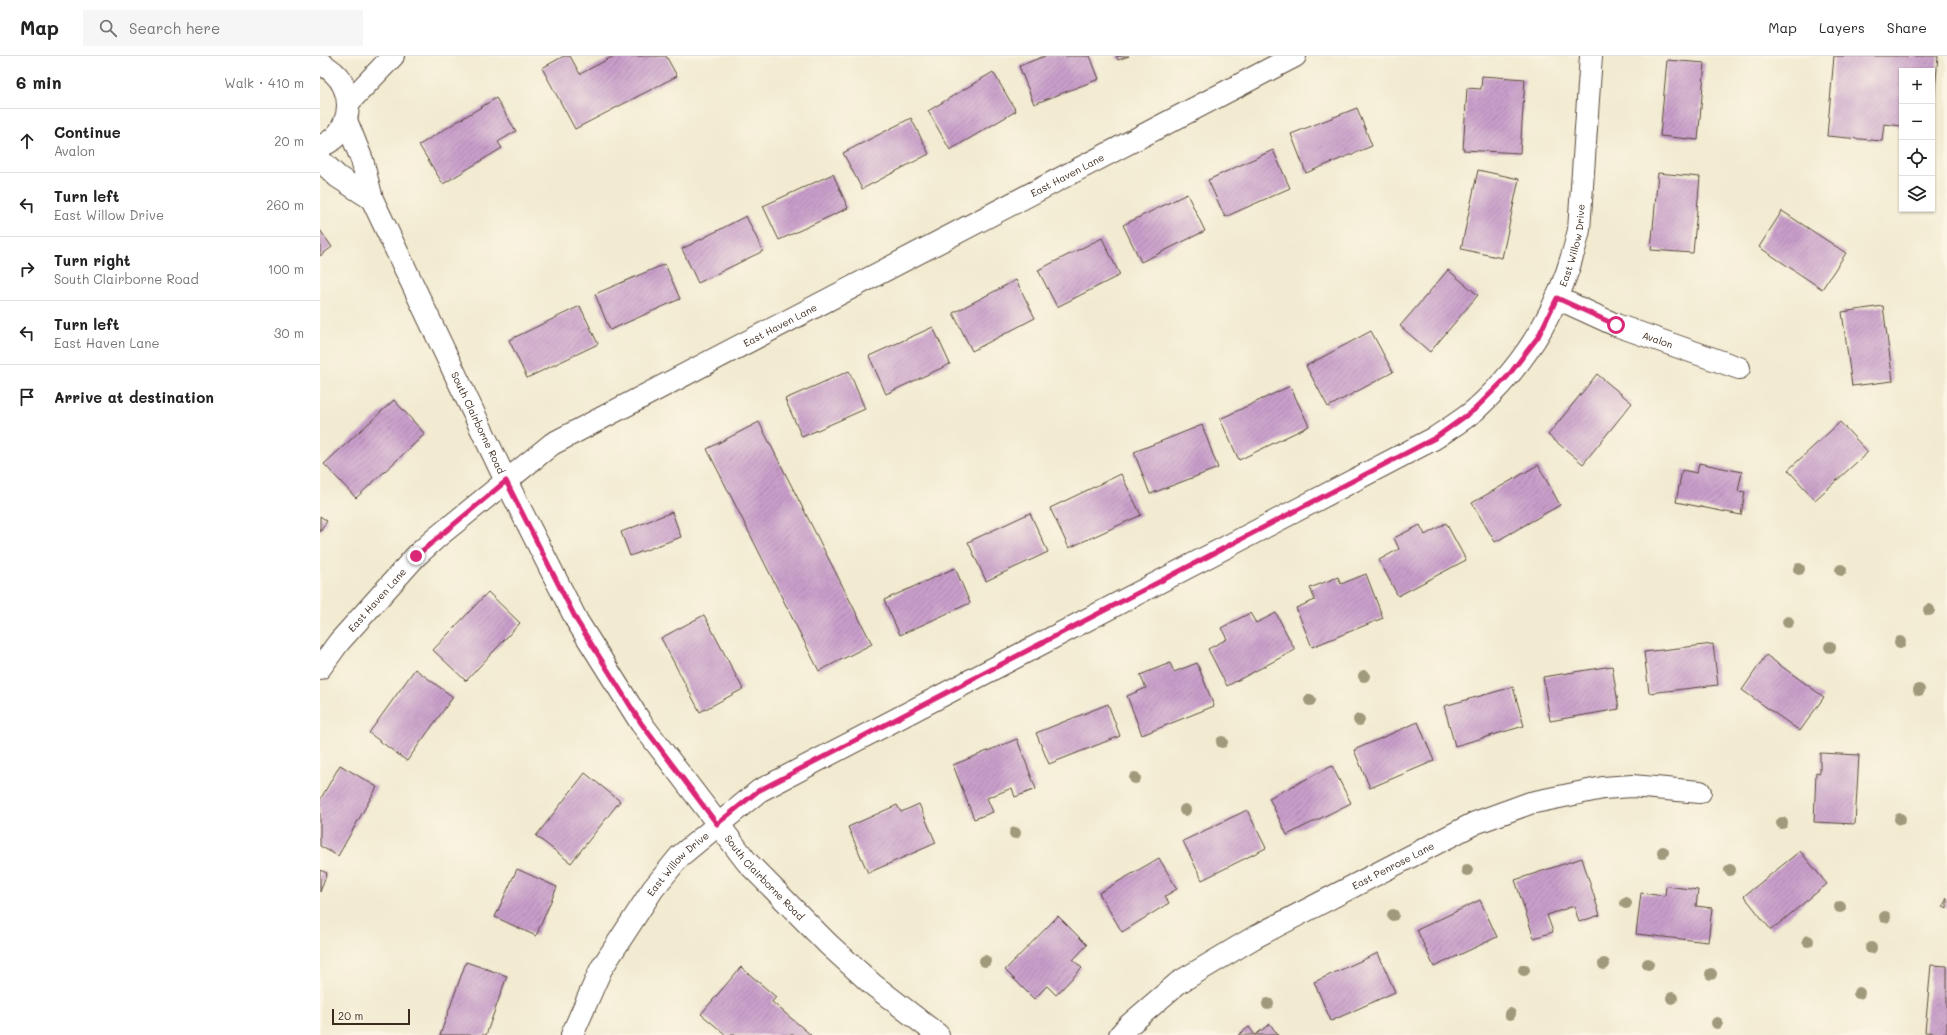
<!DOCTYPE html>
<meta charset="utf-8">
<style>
:root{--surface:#fff;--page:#f6f6f6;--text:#222;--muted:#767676;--line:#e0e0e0}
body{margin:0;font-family:Mali,sans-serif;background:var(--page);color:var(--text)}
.controls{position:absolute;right:12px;top:12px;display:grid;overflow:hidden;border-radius:0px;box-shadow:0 1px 3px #0004}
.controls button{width:36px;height:36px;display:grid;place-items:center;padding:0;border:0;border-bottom:1px solid var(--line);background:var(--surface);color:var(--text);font:20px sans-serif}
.scale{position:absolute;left:12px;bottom:10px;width:78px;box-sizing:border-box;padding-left:4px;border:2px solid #3b2a1e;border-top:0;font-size:11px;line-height:14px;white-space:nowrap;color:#3b2a1e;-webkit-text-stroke:3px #fcf5e5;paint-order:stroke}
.stop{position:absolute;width:12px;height:12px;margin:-9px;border:3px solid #db2777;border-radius:50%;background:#fff}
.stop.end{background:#db2777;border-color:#fff;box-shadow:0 1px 4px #0008}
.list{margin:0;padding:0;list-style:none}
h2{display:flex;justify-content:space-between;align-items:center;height:52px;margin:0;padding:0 16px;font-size:17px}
h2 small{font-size:13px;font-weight:400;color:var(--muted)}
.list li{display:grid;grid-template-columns:26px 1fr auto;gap:12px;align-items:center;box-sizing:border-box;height:64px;padding:0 16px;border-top:1px solid var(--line)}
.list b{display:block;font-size:15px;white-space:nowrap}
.list p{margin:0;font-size:13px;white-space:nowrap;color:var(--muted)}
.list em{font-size:13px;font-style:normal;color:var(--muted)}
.icon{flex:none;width:22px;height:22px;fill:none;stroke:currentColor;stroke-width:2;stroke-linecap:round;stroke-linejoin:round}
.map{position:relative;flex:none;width:1627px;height:979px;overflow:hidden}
header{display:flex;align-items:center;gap:24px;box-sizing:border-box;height:56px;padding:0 20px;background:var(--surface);border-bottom:1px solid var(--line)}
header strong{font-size:19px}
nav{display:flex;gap:22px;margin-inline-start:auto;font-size:14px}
.search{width:280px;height:36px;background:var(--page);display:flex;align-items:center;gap:10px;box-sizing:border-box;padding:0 14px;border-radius:0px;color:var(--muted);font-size:15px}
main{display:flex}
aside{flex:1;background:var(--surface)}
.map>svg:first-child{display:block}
</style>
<header>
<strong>Map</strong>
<div class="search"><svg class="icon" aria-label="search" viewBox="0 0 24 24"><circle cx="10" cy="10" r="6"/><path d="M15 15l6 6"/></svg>Search here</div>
<nav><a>Map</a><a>Layers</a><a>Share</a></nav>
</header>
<main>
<aside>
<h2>6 min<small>Walk · 410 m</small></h2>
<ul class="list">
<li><svg class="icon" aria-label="ahead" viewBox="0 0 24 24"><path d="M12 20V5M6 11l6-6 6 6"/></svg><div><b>Continue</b><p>Avalon</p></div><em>20 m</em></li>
<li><svg class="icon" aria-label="left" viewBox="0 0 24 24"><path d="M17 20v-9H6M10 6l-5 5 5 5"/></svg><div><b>Turn left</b><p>East Willow Drive</p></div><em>260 m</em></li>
<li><svg class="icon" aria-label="right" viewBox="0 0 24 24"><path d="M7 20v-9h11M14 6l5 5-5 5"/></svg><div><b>Turn right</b><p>South Clairborne Road</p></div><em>100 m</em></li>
<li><svg class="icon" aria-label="left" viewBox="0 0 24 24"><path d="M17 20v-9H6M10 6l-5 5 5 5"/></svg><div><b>Turn left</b><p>East Haven Lane</p></div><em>30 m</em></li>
<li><svg class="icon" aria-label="arrive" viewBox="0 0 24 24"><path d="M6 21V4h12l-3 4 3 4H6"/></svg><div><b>Arrive at destination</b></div></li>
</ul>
</aside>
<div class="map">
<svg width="1627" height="979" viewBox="0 0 1627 979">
<defs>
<pattern id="building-hatch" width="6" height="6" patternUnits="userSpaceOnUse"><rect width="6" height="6" fill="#c89eca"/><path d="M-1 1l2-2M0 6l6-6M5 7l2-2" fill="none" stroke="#a481a3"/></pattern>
</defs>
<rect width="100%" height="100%" fill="#fcf5e5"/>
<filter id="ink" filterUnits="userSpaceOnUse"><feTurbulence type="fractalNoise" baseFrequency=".025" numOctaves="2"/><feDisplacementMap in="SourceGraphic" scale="8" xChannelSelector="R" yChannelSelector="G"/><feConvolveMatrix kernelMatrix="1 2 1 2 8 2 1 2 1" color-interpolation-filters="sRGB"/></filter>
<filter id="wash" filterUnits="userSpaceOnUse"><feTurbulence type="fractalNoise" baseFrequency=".012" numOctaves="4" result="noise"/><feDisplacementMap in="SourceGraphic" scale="16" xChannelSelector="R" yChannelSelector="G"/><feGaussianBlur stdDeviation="0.9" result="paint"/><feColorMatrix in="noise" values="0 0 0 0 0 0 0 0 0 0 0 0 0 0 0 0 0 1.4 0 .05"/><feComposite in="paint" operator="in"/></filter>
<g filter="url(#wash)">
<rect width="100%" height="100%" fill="#f2ebd1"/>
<g id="blocks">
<g fill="url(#building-hatch)">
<path d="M244,0H250L260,18L294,0H346L357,20L255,73L222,12Z"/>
<path d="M725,0H770L779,23L714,48L699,10Z"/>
<path d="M796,0H809L798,4Z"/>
<path d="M1514,0H1618L1613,60L1612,15H1582V70L1564,68L1562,85L1507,80Z"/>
<path d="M1347,4L1385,7L1378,84L1340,80Z"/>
<path d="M673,16L696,55L630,94L608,55Z"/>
<path d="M1162,20L1205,23L1200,97L1143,94L1147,32L1161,33Z"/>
<path d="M176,42L196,75L178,86L182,92L123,128L99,89Z"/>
<path d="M1037,52L1052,90L986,117L971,78Z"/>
<path d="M591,62L609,98L542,133L523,97Z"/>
<path d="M953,94L970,132L905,161L888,124Z"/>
<path d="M1158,114L1199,123L1182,202L1141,193Z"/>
<path d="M1338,117L1380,121L1373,197L1331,194Z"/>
<path d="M513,118L528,152L459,184L443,150Z"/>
<path d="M867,138L885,175L821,206L803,169Z"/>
<path d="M1462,155L1526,197L1502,233L1439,191Z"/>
<path d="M426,160L443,195L378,227L362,193Z"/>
<path d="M0,174L12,191L0,200Z"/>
<path d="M782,182L800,219L737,251L718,214Z"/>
<path d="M345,208L360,243L290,274L275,238Z"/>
<path d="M1128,214L1158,239L1110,296L1080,270Z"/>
<path d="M696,224L715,262L652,295L633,257Z"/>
<path d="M260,250L278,288L207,322L189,284Z"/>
<path d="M1563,250L1573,325L1532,330L1522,256Z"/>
<path d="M613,271L630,308L566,338L549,300Z"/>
<path d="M1051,275L1073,316L1008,351L986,310Z"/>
<path d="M529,315L545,353L482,381L465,343Z"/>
<path d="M1277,318L1312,347L1263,408L1228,379Z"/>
<path d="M970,330L989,370L919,404L900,363Z"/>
<path d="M74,344L105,378L36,442L4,408Z"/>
<path d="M439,366L552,588L499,615L387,393Z"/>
<path d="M1520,366L1548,396L1495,444L1468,414Z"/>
<path d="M882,369L898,412L830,438L814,396Z"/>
<path d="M1379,407L1422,416L1418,435L1425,436L1421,459L1356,446L1362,414L1377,417Z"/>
<path d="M1218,409L1240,449L1175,486L1152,447Z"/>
<path d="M801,418L821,459L749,492L730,452Z"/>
<path d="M352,456L361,481L310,500L301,476Z"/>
<path d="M710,457L728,496L666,525L648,486Z"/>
<path d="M0,460L7,465L0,476Z"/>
<path d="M1126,467L1146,504L1078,540L1059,504L1079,493L1074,482L1100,469L1105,479Z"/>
<path d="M635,512L650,547L580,579L564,544Z"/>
<path d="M1046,518L1063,562L992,591L976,552L995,544L990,532L1018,521L1021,528Z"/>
<path d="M168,536L200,567L146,625L113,594Z"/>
<path d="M930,557L936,567L956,557L975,594L907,630L888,593L907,583L901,572Z"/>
<path d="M384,559L423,633L380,656L341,582Z"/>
<path d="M1393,588L1398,629L1329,637L1324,596Z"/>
<path d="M1446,599L1504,641L1480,675L1422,634Z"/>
<path d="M850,607L854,616L877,607L894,650L822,679L807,640L826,632L820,619Z"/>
<path d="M1292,610L1299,653L1230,665L1223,621Z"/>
<path d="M95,613L133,641L87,705L49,677Z"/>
<path d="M1193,631L1204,670L1135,690L1124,650Z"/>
<path d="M788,648L800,680L729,708L716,677Z"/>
<path d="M1098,666L1114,705L1050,732L1034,694Z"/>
<path d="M697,683L716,733L695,741L692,732L667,742L673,756L654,763L633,709Z"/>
<path d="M1500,697L1539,699L1535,768L1494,766L1496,716L1500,717Z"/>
<path d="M20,709L57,731L18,800L0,790V744Z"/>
<path d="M1012,710L1031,747L967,779L949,742Z"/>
<path d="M265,717L300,745L251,807L216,780Z"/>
<path d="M599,748L616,787L548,817L528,771L577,749L581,756Z"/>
<path d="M927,754L946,792L882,824L863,785Z"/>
<path d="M1480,795L1507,828L1451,874L1424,840Z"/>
<path d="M839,802L857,833L845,840L849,847L802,876L779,837Z"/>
<path d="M1262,802L1280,859L1259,866L1254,850L1227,859L1233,876L1214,882L1195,824Z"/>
<path d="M197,813L237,831L216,880L175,861Z"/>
<path d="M0,814L7,817L0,836Z"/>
<path d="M1346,830L1378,834L1376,850L1392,852L1388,886L1316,878L1321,837L1345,840Z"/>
<path d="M1627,842V852L1623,850Z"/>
<path d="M1160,844L1177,881L1114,911L1097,874Z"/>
<path d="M738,860L767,889L753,904L762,912L736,939L727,930L714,943L685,914Z"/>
<path d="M1058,897L1075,936L1011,965L994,926Z"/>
<path d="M146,906L187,920L166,979H120Z"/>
<path d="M1611,909L1627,910V978L1605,976Z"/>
<path d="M421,911L456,941L452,946L491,979H406L381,958Z"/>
<path d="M950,968L958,979H918L929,971L935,979Z"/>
</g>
</g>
</g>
<g filter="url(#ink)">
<use href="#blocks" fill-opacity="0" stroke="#564739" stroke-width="1"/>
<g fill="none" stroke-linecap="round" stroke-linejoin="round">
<g stroke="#564739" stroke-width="24">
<g id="minor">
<path d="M0,7C10,13 19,19 24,31C34,53 24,83 0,90"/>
<path d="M28,47L73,0"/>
<path id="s1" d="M26,64L42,104L52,143L186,425L257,565L321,667L427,806L508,888L552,928L618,979"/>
<path d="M0,104L18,121L52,143"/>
<path id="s2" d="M1237,242L1296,269L1419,312"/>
<path id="s3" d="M0,612L19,586L96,500L116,482L232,388L975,0"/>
<path id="s4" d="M252,979L281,913L333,833L360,800L439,735L1115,382C1128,373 1143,364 1155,354C1210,304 1243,246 1259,174L1271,0"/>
<path id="s5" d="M800,979L808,970L858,927L935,881L1155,767L1210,747L1283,732L1312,730L1380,736"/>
</g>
</g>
<use href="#minor" stroke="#fff" stroke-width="22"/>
</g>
<g fill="#a09a7b">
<circle cx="1479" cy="513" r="6"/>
<circle cx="1521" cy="514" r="6"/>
<circle cx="1609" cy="554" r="6"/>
<circle cx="1468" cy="566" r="6"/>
<circle cx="1580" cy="586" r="6"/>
<circle cx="1510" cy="591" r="6"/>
<circle cx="1044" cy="620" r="6"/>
<circle cx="1599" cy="634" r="6"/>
<circle cx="990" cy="644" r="6"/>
<circle cx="1039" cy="664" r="6"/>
<circle cx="902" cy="686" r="6"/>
<circle cx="815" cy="722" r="6"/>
<circle cx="865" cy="754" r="6"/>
<circle cx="1580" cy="763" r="6"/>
<circle cx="1462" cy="767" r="6"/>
<circle cx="695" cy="777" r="6"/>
<circle cx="1343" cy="796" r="6"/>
<circle cx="1147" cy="814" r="6"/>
<circle cx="1410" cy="814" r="6"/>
<circle cx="1306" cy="847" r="6"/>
<circle cx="1520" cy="851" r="6"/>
<circle cx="1073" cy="859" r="6"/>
<circle cx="1565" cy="861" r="6"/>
<circle cx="1488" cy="885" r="6"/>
<circle cx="1551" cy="892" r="6"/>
<circle cx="665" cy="905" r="6"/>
<circle cx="1284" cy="908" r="6"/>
<circle cx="1328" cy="908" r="6"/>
<circle cx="1204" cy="914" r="6"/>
<circle cx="1391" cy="918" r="6"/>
<circle cx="1539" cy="937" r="6"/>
<circle cx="1352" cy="942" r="6"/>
<circle cx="948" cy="948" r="6"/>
<circle cx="1190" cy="958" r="6"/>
<circle cx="1397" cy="967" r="6"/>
</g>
</g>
<g fill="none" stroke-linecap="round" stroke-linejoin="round" filter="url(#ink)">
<path stroke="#db2777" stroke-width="5" d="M96,500L186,425L257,565L321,667L397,768L438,735L1115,382L1154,354L1188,320L1218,281L1237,242L1296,269"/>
</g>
<g text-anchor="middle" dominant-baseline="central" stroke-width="4" stroke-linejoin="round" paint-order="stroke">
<g font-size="10" fill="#3b2a1e" stroke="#fcf5e5">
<text stroke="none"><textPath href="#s3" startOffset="905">East Haven Lane</textPath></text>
<text stroke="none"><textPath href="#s4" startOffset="1319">East Willow Drive</textPath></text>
<text stroke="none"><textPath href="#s3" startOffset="581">East Haven Lane</textPath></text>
<text stroke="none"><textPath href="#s2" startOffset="109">Avalon</textPath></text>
<text stroke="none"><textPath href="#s1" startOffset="331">South Clairborne Road</textPath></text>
<text stroke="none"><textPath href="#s3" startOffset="89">East Haven Lane</textPath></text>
<text stroke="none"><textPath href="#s4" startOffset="203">East Willow Drive</textPath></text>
<text stroke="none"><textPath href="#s5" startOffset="323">East Penrose Lane</textPath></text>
<text stroke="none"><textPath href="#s1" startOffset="871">South Clairborne Road</textPath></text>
</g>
</g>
</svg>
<div class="controls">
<button>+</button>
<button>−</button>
<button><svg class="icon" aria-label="locate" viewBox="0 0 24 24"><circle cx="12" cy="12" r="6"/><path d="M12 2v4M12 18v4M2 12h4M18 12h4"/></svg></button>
<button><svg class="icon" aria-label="layers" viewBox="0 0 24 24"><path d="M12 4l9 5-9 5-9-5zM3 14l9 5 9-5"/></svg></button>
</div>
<div class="scale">20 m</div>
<div class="stop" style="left:1296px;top:269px"></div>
<div class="stop end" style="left:96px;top:500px"></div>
</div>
</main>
